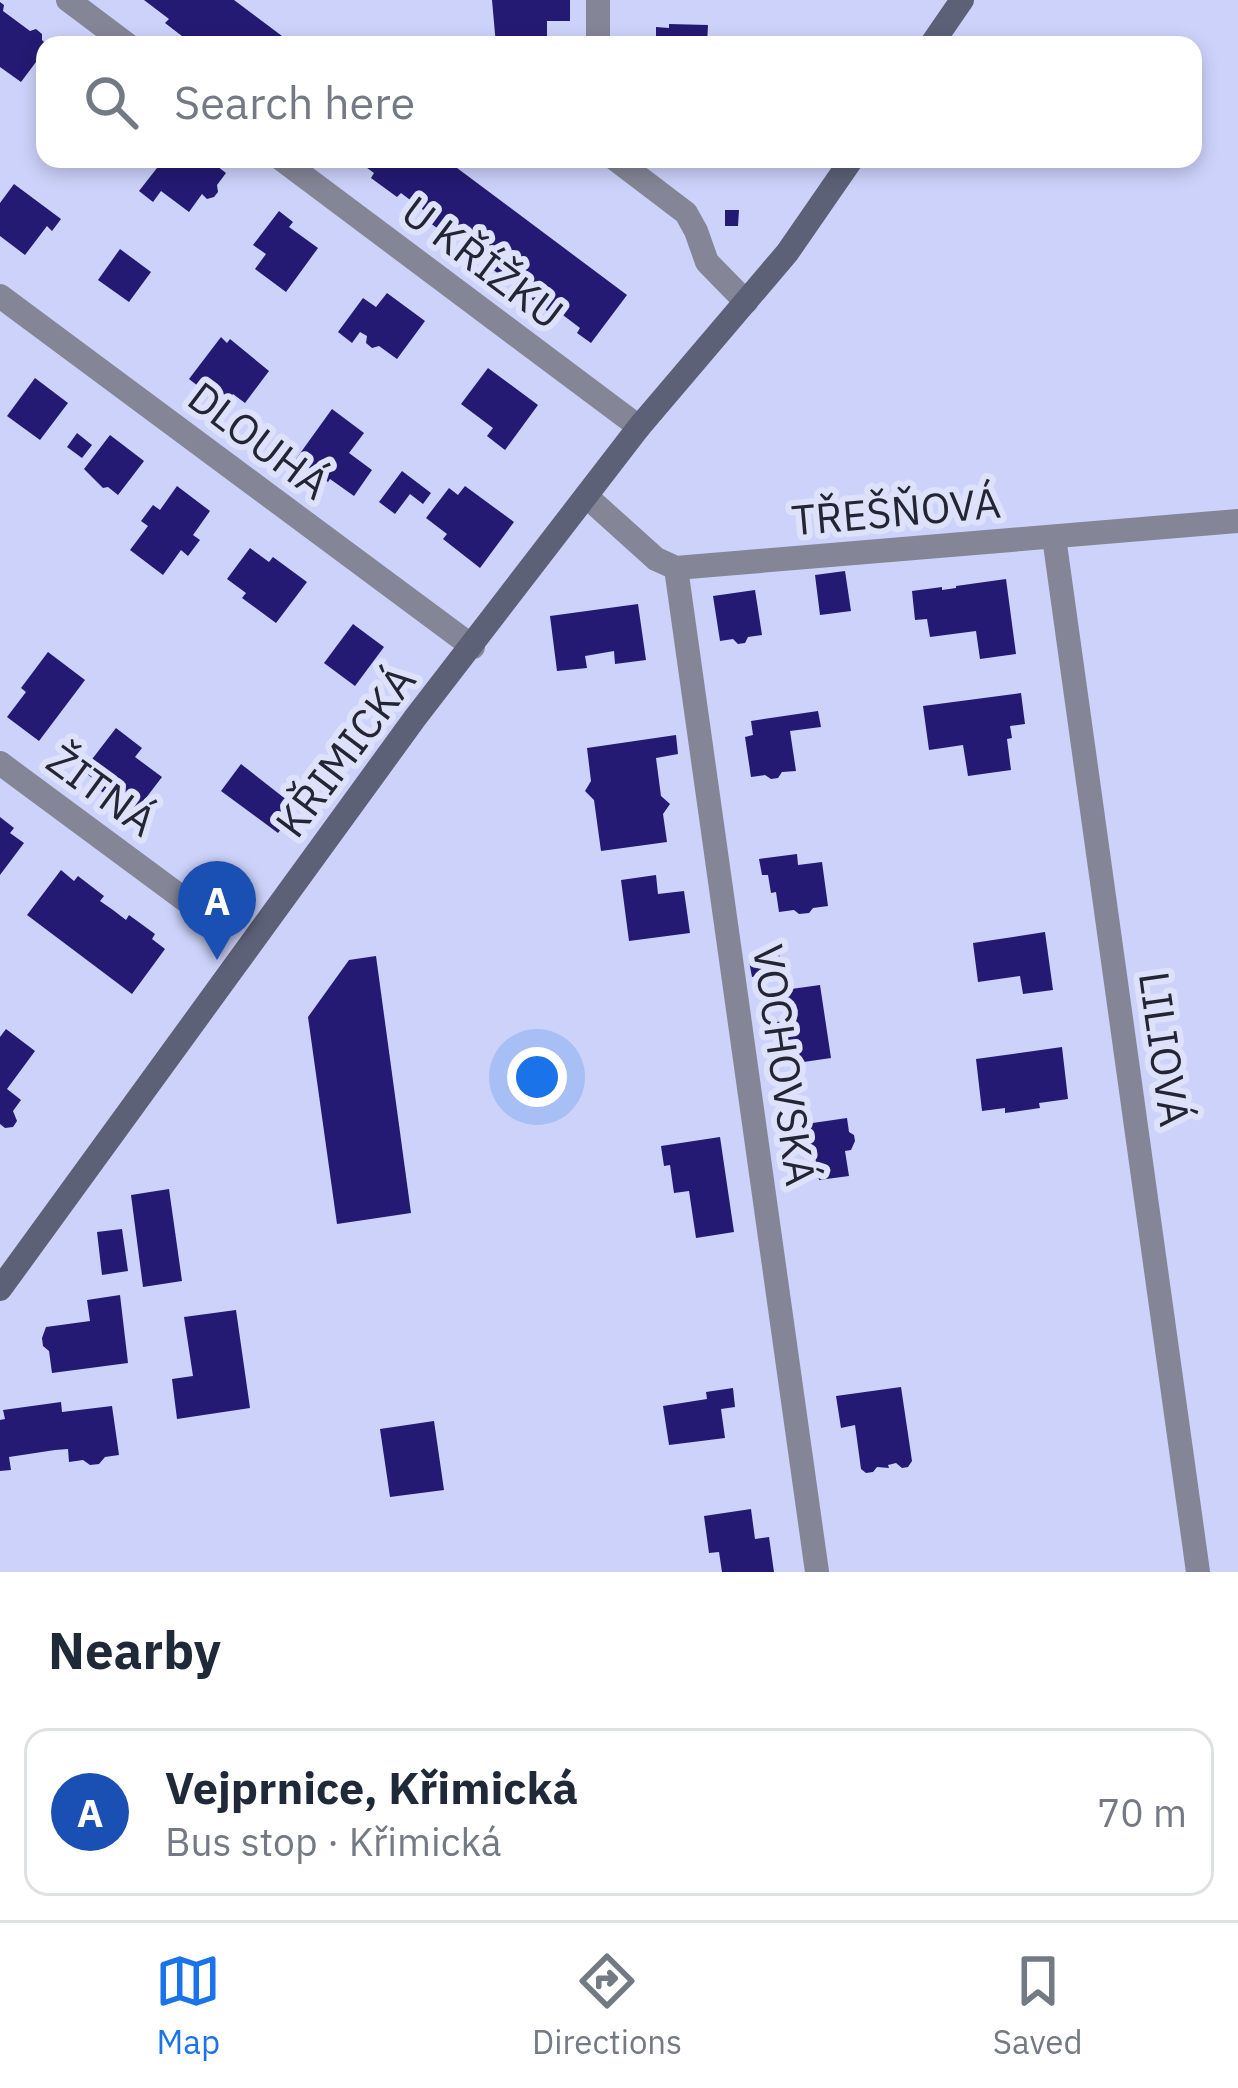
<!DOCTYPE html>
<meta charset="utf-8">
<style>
:root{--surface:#fff;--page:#f6f6f7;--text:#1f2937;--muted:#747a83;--line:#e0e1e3;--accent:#1a73e8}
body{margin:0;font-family:"IBM Plex Sans",sans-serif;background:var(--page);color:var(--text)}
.you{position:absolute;left:537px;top:1077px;width:42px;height:42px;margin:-30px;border:9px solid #fff;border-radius:50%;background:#1a73e8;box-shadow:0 0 0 18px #1a73e833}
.badge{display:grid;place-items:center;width:78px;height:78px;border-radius:50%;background:var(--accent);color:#fff;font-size:39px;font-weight:700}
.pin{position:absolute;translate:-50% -99px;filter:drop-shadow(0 3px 6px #0008)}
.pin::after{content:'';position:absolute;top:63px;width:42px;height:36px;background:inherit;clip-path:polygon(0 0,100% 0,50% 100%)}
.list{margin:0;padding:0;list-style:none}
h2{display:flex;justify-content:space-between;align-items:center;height:156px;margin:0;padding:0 48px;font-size:51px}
h2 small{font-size:39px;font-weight:400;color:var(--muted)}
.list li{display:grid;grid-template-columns:78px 1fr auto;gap:36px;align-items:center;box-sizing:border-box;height:168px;margin:0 24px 24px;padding:0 24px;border:3px solid var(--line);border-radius:24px}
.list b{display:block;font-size:45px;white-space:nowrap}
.list p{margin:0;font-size:39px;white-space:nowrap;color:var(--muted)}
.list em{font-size:39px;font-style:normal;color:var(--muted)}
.icon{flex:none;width:66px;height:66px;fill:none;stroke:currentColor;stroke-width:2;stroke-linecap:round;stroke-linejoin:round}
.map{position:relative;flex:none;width:1238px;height:1572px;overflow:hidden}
.search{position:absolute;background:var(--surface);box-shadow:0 6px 18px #0003;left:36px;right:36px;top:36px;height:132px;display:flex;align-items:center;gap:30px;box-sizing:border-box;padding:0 42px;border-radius:24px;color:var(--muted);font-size:45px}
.sheet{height:348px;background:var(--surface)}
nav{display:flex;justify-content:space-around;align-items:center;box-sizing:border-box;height:168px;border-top:3px solid var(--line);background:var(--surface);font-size:33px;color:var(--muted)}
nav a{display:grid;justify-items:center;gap:6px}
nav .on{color:var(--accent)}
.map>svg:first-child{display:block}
</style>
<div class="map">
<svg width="1238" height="1572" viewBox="0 0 1238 1572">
<rect width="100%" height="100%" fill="#ccd2fa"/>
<g fill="#241a73">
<path d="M144,0H234L294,45H203L195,38L191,43L165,23L169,19Z"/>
<path d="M492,0H570V21H547V45H496Z"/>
<path d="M0,2L4,5L3,11L30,31L36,29L42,34V40L45,43V50L21,82L0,67Z"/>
<path d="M669,24L708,25L707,45H656V27L669,28Z"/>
<path d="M164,159H172L179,164L183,159H208L226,173L217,185L218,192L214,197L207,199L202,194L189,212L161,191L153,202L139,191Z"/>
<path d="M355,159H445L627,295L591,343L577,333L580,328L555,309L551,314L525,294L529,289L503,270L500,275L474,255L477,251L452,232L448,236L422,217L426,212L401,193L397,197L371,178L374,173Z"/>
<path d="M14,184L61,219L52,231L47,226L25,255L0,236V203Z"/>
<path d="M725,210H739L738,226H725Z"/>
<path d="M279,211L293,222L289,227L318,248L286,292L255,269L266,254L253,245Z"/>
<path d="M120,249L151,272L129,302L98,280Z"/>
<path d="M387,293L425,321L397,359L379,346L372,348L366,343L367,336L360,332L352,343L338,332L363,298L376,307Z"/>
<path d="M221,337L227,343L230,339L269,371L245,403L233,394L227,402L210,389L207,393L189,379Z"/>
<path d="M488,368L538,405L505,450L487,436L493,428L461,404Z"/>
<path d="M35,378L68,403L40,440L7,416Z"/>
<path d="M332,409L364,433L349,453L372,470L354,496L330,479L328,482L296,459Z"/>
<path d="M77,433L92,445L82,458L67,447Z"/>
<path d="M110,435L144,461L118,495L108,487L103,488L84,469Z"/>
<path d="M402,471L431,493L423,504L410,494L395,514L379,502Z"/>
<path d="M177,486L210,511L193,535L200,540L188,556L181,550L163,575L130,550L148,526L141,521L153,505L160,510Z"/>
<path d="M465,486L514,522L480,568L443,539L447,534L426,518L449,488L458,495Z"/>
<path d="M250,548L269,562L273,557L307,582L276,623L242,598L246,593L227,579Z"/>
<path d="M845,571L851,611L820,615L815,575Z"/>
<path d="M1006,579L1016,654L980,659L976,631L930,637L927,619L915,620L912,591L942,587V590L956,588V586Z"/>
<path d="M755,590L762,635L748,637L745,643L738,644L733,639L720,641L713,596Z"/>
<path d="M638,604L646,660L615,664L614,651L585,656L587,668L557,671L550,616Z"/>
<path d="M353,624L384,647L355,686L324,663Z"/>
<path d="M48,652L85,680L39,741L7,717L26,692L21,688Z"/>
<path d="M1021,693L1025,724L1010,726L1012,738L1007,739L1011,770L968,776L963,745L929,750L923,706Z"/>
<path d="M818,711L821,727L790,731L796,771L782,772L778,778L771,779L765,775L751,777L745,737L753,735L751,721Z"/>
<path d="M116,728L142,748L135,757L162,777L136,811L109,791L106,795L92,784L95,780L83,771Z"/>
<path d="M676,735L678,754L656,758L661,796L670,804L663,814L667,842L601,851L594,800L585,791L591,781L587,748Z"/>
<path d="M241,764L297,808L278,833L221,791Z"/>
<path d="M0,817L14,828L10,833L24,843L0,875Z"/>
<path d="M797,854L798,865L822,862L828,906L813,908L809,913L799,914L794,910L779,912L776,892L771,893L768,875H762L759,859Z"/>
<path d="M61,870L74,881L78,876L104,896L100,901L113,910L126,920L129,915L155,934L152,939L165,949L132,994L27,915Z"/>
<path d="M656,875L658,894L684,891L690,933L629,941L621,880Z"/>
<path d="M1045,932L1053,990L1023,994L1020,976L978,982L973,943Z"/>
<path d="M779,951L782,973L752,977L749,961L765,958L764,953Z"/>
<path d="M376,956L411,1213L337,1224L308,1017L349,960Z"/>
<path d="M820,985L831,1058L783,1065L777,1022L788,1019L784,990Z"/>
<path d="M6,1029L35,1051L7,1089L21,1100L13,1111L17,1121L13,1127L5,1128L0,1124V1037Z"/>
<path d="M1062,1047L1068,1099L1039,1103L1040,1108L1005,1113V1108L982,1111L976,1059Z"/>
<path d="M847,1118L849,1132L854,1135L855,1141L851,1150L845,1151L849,1176L819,1180L815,1156L803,1157V1152L796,1146L799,1125Z"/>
<path d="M720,1137L734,1232L696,1238L689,1191L674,1193L670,1165L664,1166L661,1146Z"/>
<path d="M169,1189L182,1281L143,1287L131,1195Z"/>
<path d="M122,1229L128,1271L102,1275L97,1232Z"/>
<path d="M120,1295L128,1363L52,1373L49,1351L43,1346L42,1338L46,1327L90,1321L87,1300Z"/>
<path d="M236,1310L250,1408L177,1419L172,1379L193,1376L184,1317Z"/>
<path d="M901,1387L912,1461L908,1467L902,1468L896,1463L888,1465L889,1468L877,1467L873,1472L866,1473L861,1469L855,1425L841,1428L836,1396Z"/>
<path d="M733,1388L735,1407L721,1409L725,1438L669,1445L663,1406L707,1399L706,1392Z"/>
<path d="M61,1402L62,1412L112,1406L119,1455L105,1457L99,1464L90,1465L83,1460L69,1462L68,1449L55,1450L9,1457L11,1470L0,1471V1420L5,1419L3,1410Z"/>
<path d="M434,1421L444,1490L390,1497L380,1429Z"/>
<path d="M751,1509L755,1539L769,1537L774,1572H722L719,1552L709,1553L704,1516Z"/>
</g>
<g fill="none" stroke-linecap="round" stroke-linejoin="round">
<g stroke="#848697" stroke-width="24">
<path d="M68,0L128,45"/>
<path d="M598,45V0"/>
<path d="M281,159L639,427"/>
<path d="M615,159L686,213L696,231L707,262L746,302"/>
<path d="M0,296L473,647"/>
<path d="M586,496L656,559L676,568L1238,521"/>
<path d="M1054,537L1198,1572"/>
<path d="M676,568L817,1572"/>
<path d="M0,763L215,922"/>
</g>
<g stroke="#5d6178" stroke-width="24">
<path d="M931,45L962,0"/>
<path d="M0,1289L415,718L639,427L787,253L852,159"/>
</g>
</g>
<g text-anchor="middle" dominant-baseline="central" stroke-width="12" stroke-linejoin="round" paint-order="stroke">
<g font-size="42" fill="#232534" stroke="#dde1f9">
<text transform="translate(483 262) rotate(37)">U KŘÍŽKU</text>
<text transform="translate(259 440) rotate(37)">DLOUHÁ</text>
<text transform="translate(896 511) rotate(-5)">TŘEŠŇOVÁ</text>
<text transform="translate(345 751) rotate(-53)">KŘIMICKÁ</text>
<text transform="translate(102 790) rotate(36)">ŽITNÁ</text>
<text transform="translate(1165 1049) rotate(82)">LILIOVÁ</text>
<text transform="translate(785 1065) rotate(82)">VOCHOVSKÁ</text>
</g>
</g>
</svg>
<div class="you"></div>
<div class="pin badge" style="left:217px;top:960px;background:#1a4fb4">A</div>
<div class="search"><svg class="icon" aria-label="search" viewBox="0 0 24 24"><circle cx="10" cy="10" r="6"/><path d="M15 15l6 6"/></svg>Search here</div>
</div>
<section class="sheet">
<h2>Nearby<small></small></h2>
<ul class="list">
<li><span class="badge" style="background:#1a4fb4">A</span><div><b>Vejprnice, Křimická</b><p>Bus stop · Křimická</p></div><em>70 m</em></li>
</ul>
</section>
<nav>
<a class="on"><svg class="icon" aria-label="map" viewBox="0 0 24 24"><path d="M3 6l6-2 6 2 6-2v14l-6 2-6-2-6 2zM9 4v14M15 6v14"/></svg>Map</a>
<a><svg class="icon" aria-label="directions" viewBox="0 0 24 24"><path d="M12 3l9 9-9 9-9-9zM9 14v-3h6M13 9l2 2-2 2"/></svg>Directions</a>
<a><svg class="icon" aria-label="saved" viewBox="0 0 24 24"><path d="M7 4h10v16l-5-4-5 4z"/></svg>Saved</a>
</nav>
